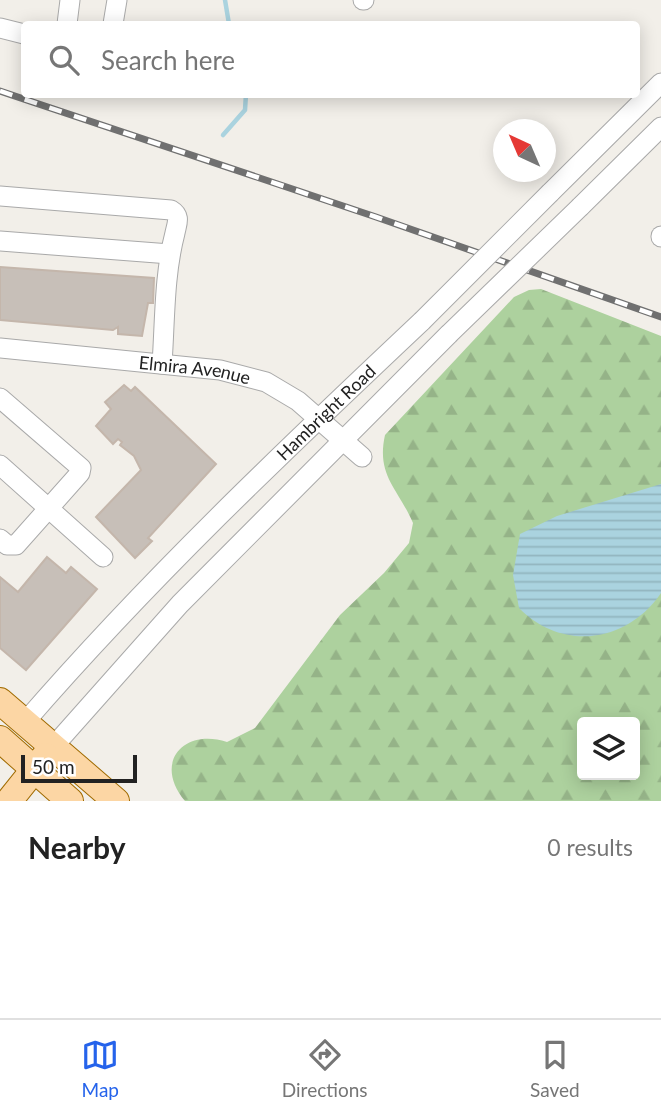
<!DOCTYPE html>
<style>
:root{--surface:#fff;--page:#f2f2f2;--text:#222;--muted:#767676;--line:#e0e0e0;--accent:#2563eb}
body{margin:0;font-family:Lato,sans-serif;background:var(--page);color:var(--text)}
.controls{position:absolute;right:21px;bottom:21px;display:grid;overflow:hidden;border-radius:7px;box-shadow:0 4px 18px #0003}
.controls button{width:63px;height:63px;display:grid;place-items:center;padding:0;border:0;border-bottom:2px solid var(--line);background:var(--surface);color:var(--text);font:35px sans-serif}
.compass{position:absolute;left:493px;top:119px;width:63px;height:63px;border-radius:50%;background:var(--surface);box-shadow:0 4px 18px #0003;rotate:316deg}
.scale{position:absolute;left:21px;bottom:18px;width:116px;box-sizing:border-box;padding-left:7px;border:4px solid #222;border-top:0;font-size:19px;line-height:24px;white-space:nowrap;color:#222;-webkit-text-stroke:5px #fff;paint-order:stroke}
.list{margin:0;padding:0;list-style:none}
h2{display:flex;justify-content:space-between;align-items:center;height:91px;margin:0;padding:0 28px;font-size:30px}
h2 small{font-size:23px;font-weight:400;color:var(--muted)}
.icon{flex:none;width:38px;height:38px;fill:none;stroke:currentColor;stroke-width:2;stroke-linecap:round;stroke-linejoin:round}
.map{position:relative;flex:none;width:661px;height:801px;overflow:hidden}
.search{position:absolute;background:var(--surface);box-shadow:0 4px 18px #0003;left:21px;right:21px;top:21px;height:77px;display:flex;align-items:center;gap:18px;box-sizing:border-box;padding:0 24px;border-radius:7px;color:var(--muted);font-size:26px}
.sheet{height:217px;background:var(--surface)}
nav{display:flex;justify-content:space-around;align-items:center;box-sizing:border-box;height:98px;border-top:2px solid var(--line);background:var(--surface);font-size:19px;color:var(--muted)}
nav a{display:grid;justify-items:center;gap:4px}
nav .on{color:var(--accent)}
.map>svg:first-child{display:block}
</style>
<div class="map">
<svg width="661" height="801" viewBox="0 0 661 801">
<defs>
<pattern id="forest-firs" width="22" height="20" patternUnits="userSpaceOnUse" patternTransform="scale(1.75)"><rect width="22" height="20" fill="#add19e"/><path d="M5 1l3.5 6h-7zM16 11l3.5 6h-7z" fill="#95b388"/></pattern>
<pattern id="water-rules" width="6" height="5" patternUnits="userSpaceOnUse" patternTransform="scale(1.75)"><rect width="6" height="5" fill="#aad3df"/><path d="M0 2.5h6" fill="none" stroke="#92b5bf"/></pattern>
</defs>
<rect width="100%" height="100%" fill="#f2efe9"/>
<path fill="url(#forest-firs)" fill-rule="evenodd" d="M541,289L661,336V801H185C153,763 183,728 227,742L255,728L340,615L384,573L409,543L413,523C398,488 376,476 385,435L514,297L529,290ZM582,722H635V775H582Z"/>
<path fill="url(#water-rules)" d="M661,484V593C627,643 562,652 519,608L513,575L520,534L557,516Z"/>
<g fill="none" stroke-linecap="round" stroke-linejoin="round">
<g stroke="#aad3df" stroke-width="4.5">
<path d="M225,0L229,24"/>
<path d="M223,135L245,110L246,94"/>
</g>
</g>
<g fill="#c7bfb8" stroke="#c4b6ab" stroke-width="2">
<path d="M0,267L154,278L153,303H148L142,336L118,334V327L113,330L0,320Z"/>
<path d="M124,385L131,391L135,387L216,464L148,538L152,541L135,558L96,517L141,470L134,456L120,445L122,442L118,439L113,444L96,426L111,409L105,402Z"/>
<path d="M47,557L66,573L71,567L97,589L26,670L0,648V577L18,592Z"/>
</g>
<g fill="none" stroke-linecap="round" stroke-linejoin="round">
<g stroke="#a9a9a9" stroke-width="21">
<g id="minor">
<path d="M363,0H364"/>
<path d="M67,24L70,0"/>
<path d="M113,24L117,0"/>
<path d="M0,28L24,34"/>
<path d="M550,193L661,83"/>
<path d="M0,196L171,210C181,216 177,223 175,233C164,275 165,321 162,364"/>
<path d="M580,207L661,127"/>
<path d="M661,236V237"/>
<path d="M0,241L170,254"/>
<path id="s1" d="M0,348L220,370L266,382L298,401L362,457"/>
<path d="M0,398L81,468L80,473L16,545H7L0,539"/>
<path d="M0,465L103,557"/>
<path id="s2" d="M25,722C148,580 285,450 422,321"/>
<path d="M53,747L180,604L449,334"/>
</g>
</g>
<g stroke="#a06b00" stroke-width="28">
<g id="major">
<path d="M0,701L116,801"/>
<path d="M0,739L70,801"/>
<path d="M9,801L45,756"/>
</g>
</g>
<use href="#minor" stroke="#fff" stroke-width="19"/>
<use href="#major" stroke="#fcd6a4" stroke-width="26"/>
<g stroke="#707070" stroke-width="7">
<path id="rail" d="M0,91L376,217L661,317"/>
</g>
<use href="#rail" stroke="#fff" stroke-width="4.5" stroke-dasharray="13" stroke-linecap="butt"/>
<g stroke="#a9a9a9" stroke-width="21" stroke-linecap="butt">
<g id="minor-bridge">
<path d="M422,321L550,193"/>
<path d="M449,334L580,207"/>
</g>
</g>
<use href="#minor-bridge" stroke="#fff" stroke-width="19"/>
</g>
<g text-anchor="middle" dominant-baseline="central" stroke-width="5" stroke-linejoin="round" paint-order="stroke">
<g font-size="18" fill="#222" stroke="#fff">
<text stroke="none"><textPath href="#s1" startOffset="196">Elmira Avenue</textPath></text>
<text stroke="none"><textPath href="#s2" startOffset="432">Hambright Road</textPath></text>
</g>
</g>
</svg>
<div class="controls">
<button><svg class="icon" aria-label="layers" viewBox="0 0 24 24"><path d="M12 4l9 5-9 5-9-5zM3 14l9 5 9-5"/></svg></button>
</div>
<svg class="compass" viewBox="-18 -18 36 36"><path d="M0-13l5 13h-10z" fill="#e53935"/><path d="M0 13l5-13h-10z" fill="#767676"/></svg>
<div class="scale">50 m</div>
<div class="search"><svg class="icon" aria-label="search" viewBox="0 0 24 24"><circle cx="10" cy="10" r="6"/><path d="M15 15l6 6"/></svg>Search here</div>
</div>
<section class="sheet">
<h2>Nearby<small>0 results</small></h2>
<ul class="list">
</ul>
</section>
<nav>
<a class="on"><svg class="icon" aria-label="map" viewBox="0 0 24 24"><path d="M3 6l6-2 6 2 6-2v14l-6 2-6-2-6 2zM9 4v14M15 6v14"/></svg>Map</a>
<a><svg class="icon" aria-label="directions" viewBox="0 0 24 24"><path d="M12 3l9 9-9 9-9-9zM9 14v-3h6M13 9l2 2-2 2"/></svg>Directions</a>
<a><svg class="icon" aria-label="saved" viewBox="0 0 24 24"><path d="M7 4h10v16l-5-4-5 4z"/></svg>Saved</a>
</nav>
